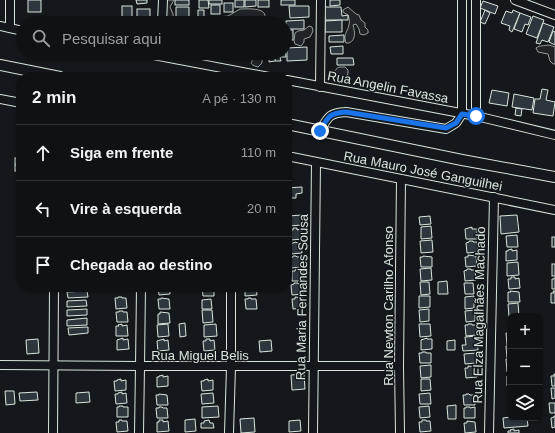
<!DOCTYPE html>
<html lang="pt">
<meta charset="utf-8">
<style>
:root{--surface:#0f1215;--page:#181b1e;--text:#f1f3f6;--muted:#9b9ea0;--line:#2f3234}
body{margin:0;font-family:Arial,sans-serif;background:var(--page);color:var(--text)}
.controls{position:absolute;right:12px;bottom:12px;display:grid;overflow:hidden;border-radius:8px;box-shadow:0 1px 3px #0004}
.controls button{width:36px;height:36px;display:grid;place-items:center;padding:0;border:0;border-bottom:1px solid var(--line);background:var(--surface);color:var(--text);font:20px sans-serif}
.stop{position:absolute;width:12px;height:12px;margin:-9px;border:3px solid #1a73e8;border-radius:50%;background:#fff}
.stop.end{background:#1a73e8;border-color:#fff;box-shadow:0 1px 4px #0008}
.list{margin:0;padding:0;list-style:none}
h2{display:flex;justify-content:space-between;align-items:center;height:52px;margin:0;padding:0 16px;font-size:17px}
h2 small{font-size:13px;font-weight:400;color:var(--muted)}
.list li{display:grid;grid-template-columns:26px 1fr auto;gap:12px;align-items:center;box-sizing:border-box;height:56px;padding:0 16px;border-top:1px solid var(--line)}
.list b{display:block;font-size:15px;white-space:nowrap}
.list em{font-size:13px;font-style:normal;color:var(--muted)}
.icon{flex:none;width:22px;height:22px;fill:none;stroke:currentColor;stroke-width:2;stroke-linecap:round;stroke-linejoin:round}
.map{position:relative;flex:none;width:555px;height:433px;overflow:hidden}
.search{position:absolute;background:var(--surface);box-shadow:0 1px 3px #0004;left:16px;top:16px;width:276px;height:44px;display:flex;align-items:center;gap:10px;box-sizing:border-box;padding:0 14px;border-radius:22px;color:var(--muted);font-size:15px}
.panel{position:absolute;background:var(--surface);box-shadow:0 1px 3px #0004;left:16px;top:72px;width:276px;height:220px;border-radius:16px}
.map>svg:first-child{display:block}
</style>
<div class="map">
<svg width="555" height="433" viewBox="0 0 555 433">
<rect width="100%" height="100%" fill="#14181c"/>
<g fill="#202428" stroke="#939e99">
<path d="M164,0H174L170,7L173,14L174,23H166L165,21Z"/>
<path d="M348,7L356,14L359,15L361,20L365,23V27L368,30V33L364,35L360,34L359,29L356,24L353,25C355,32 356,40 349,43H346C343,34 347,33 349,25C350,22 349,18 348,15L343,12V10Z"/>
<path d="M240,9C246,9 266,7 265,17C265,20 263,21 262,23H252C247,19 237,20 231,23H204L212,17L215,18L219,17L228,16Z"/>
<path d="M309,26L312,27L313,31L310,37L304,39V42L301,46L295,44L294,41L295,33L298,31L304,30Z"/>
<path d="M549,45L555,47V64H553L550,61L548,54L538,52L536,48C540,45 544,46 549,45Z"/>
<path d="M258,53H264L262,57V63L258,67C246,64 253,60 258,55Z"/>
<path d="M339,67H345L348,70V74L340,83L337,82L333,79C333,74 334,70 339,67Z"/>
</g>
<g fill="#2c363c" stroke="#d8e6dc">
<rect x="28" y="0" width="13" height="12"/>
<path d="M136,0H147V3L137,4Z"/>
<rect x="175" y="0" width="14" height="5"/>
<path d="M199,0H208L209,8H199Z"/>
<rect x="209" y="0" width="13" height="4"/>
<rect x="235" y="0" width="9" height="7"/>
<path d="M245,0H256V6L245,7Z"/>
<rect x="258" y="0" width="11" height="7"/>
<rect x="281" y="0" width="14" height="5"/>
<path d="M330,0H340V5L330,6Z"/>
<path d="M483,1L498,6L495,14L480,8Z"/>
<rect x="224" y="3" width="9" height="9"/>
<rect x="211" y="5" width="9" height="9"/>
<rect x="122" y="6" width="10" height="17"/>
<path d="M289,6H309V17L290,18Z"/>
<path d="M176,7H189V17L176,18Z"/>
<path d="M324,7H341L342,16L348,15V20H325Z"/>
<rect x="137" y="9" width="13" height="11"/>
<path d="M198,10H204V17H206V20H198Z"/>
<path d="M485,10L490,13L485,24L480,22Z"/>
<path d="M513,10L520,13L512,32L509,30L510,26L501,23L506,11L512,13Z"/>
<path d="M520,13L531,17L528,25L525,24L522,32L514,29Z"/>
<path d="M533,16L544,20L537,38L526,34Z"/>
<rect x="175" y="20" width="23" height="3"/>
<path d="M304,20V29H286V21Z"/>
<path d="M342,20V32H325V21Z"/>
<path d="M543,23L554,27L548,42L542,40L540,44L536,43Z"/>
<rect x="285" y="30" width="8" height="10"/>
<path d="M553,31L555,32V45L549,42Z"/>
<path d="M344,35V42H329V36Z"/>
<path d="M343,46V54H331L330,47Z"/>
<path d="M285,47L286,57H280L281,61H275V53H285Z"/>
<path d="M307,47V60L287,61V48Z"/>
<path d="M269,53H275V61L269,62Z"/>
<path d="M337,58H353L354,65H337Z"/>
<path d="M542,89L548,90L546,100L555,102L553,116L533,113L535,99H540Z"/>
<path d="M492,90L509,93L507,106L489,103Z"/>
<path d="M514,94L534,98L532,110L512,107Z"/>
<path d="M516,108L522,109L521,116L515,115Z"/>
<rect x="15" y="158" width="6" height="6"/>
<rect x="15" y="165" width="6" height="6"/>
<path d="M302,187V193L296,194V198H287V188Z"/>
<path d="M302,215V225L289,226L288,216Z"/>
<path d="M517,215L519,232L501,234L500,216Z"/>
<path d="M430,216L431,224L420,225L419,217Z"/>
<path d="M431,226L432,238L421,239V227Z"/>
<path d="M472,227V229H477V239H466L465,229Z"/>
<path d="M293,228H297V230L301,229L302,239L291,240L290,230H293Z"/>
<path d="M517,235L518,247H507L506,236Z"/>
<rect x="552" y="237" width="3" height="10"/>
<path d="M432,240L433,252L421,253L420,241Z"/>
<path d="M469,241H473V242H477L478,252L467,253L466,243L469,242Z"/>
<path d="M296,242L297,243H301L302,253L291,254L290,244Z"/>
<path d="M512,249V251L517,250V260L506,261V251H508V250Z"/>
<path d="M468,255L476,256L477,266L466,267L465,257H468Z"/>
<path d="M293,256H296L297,257H301L302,267L291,268L290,258L293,257Z"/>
<path d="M423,256L432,257V267H421L420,257H423Z"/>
<path d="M518,262L519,275L507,276V263Z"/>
<rect x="552" y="264" width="3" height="12"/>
<path d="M431,268L432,280L421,281L420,269Z"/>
<path d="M298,269V271L303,270L304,281H292V271H295V270Z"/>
<path d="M467,269H471V270H475L476,280L465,281L464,271L467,270Z"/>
<path d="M511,277H515V279L519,278L520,288L509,289L508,279H511Z"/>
<path d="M554,278H555V289H552V279H554Z"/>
<path d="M447,281L448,294H438V282Z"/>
<path d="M420,282H429L430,294L421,295Z"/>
<path d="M294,283H298V284H302L303,294L292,295L291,285L294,284Z"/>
<path d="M464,283H473L474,294H465Z"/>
<path d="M67,287H87V289L67,290Z"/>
<path d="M158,287H170V294L159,295Z"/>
<path d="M202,287H214V296H203Z"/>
<path d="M245,287H256L257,295L245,296Z"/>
<path d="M87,291L88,297L68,298L67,292Z"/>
<path d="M510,291L519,292L520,302H508V292H511Z"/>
<path d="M553,291H555V303H551V293H554Z"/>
<path d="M419,296H430V307L419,308Z"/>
<path d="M474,296V308L465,309V297Z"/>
<path d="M118,297H122V298H126L127,308L116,309L115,298H118Z"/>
<path d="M295,297L303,298L304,308L293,309L292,299H295Z"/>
<path d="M161,298L169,299L170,309H159L158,299H161Z"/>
<path d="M248,298H251V299H256L257,309H246L245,299H248Z"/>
<path d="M211,299L212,309H202V300Z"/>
<path d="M86,300L87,306L67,307V301Z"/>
<path d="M518,303L519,316L509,317L508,304Z"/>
<path d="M87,309V315L67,316V310Z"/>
<path d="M429,309V321L420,322L419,310Z"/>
<path d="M202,310H212L213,322L203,323Z"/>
<path d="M475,310V321L466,322L465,311Z"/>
<path d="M119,311H123V312H127L128,322H117L116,312H119Z"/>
<path d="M160,312L169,313L170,323L158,324V314H160Z"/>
<path d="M87,318V325L67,326V320Z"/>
<path d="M185,323L186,336L180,337L179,324Z"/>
<path d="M122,324V326L127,325L128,336H116V326H119L118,325Z"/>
<path d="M168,324L169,336L158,337L157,325Z"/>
<path d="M216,324L217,336L204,337V325Z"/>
<path d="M419,324H430L431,336L420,337Z"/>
<path d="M468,324H472V325H476L477,335L466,336L465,325H468Z"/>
<path d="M88,327V333L69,335L68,328Z"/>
<path d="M506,333H510V344L507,345Z"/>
<path d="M477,336L478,350L463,351L462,345H466L465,337Z"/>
<path d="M123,338V340L128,339L129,349L117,350V340Z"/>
<path d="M427,338V339H432V349L421,350V340Z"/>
<path d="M38,339L39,353L27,354L26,340Z"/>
<path d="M164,339V341L168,340L169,350L158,351L157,341Z"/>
<path d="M206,339H210V341L214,340L215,350L204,351L203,341H206Z"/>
<path d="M271,340L272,351L260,352L259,341Z"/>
<path d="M455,340V350H447V341Z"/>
<path d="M510,345V358H507L506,346Z"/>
<path d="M422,352H426V353H431V363H420L419,353H422Z"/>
<path d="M476,353V363L465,364L464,354Z"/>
<path d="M506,359H510V372H507Z"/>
<path d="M431,365V377L421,378L420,366Z"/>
<path d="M468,366L477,367V377L466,378L465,368H468Z"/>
<path d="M304,374L305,389L292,390L291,375Z"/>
<path d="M509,374H510V386H507V376H510Z"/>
<path d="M554,374H555V386H552L551,376H554Z"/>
<path d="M163,375V377L168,376V386L157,387V377H159V376Z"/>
<path d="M121,379V381L126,380V390L115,391L114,381H117V380Z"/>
<path d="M208,379V381L213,380V390L202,391L201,381H204V380Z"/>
<path d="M421,379H430L431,390L421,391Z"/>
<path d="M551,388H555V398L552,399Z"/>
<path d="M5,391H14L15,404L6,405Z"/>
<path d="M37,392L38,400L20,401L19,393Z"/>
<path d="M89,392L90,402L76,403V393Z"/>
<path d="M122,392V394L126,393L127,403L116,404L115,394H118V393Z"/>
<path d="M213,393L214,403L202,404L201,394Z"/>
<path d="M430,393L431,404H420L419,394Z"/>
<path d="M159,394L167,395L168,405H157L156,395H159Z"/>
<path d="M466,394H469L470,395H474L475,405H464L463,395H466Z"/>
<path d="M549,403H555V413H550Z"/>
<path d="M456,405V419H448L447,406Z"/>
<path d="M119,406H123V407H128V417H117V407H119Z"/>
<path d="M218,406L219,417L202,418V407Z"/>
<path d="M429,406L430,417L420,418L419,407Z"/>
<path d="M159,407H162L163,408H167L168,418H157L156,408H159Z"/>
<path d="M466,407H470V408L475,407V418H464V408H466Z"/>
<path d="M554,416H555V427L552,428L551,418L554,417Z"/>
<path d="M510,417V418H527L528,426L504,428L503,418Z"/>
<path d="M254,418L255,432L241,433L240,419Z"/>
<path d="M195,419L196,431L185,432V420Z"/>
<path d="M119,420H122V421H127L128,431L117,432L116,422H119Z"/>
<path d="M159,420H163V422L168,421L169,431L157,432V422H159Z"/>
<path d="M209,420L210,423H213L214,428H201V423H204V421Z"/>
<path d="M300,420L301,431L289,432V421Z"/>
<path d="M422,420H426V421H430L431,431L420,432L419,422H422Z"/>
<path d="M467,421L475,422L476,432L465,433L464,423H467Z"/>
<path d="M514,429V431L519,430V433H508V431H511L510,430Z"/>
</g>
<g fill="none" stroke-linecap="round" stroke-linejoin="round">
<g stroke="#d8e6dc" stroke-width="10">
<g id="minor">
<path d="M476,0V116"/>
<path d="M515,0L555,15"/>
<path d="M162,23L163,0"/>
<path d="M0,26L23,31"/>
<path d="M10,28V0"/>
<path d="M143,53L269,77"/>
<path d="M287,80L476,116L555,135"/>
<path d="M320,87L321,0"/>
<path d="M0,99L21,103"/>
<path d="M320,131C328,117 329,113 346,112L446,129L456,123L462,114V0"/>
<path d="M287,156L555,210"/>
<path d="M0,365L140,366H399"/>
<path d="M53,433L54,287"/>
<path d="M139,433L140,366L141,287"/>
<path d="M229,433L231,367V287"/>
<path d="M313,433L316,162"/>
<path d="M400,433L399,366L401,179"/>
<path d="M489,433L494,197"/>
</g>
</g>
<g stroke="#d8e6dc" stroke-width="12">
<g id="tertiary">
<path d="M0,65L60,77"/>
<path d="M287,124L462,160L555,177"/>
</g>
</g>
<use href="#minor" stroke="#14181c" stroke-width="8"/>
<use href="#tertiary" stroke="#14181c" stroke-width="10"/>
</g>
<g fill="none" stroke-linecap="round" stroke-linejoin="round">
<path stroke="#1a73e8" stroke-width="5" d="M320,131C328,117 329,113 346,112L446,128L456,123L462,114L476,116"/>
</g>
<g text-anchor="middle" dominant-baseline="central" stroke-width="3" stroke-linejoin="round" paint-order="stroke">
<g font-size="13" fill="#d8e6dc" stroke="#14181c">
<text transform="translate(388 87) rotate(11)">Rua Angelin Favassa</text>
<text transform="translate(423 171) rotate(11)">Rua Mauro José Ganguilhei</text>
<text transform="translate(302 297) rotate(-89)">Rua Maria Fernandes Sousa</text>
<text transform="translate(388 306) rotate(-90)">Rua Newton Carilho Afonso</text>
<text transform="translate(479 315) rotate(-89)">Rua Elza Magalhães Machado</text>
<text x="200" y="355">Rua Miguel Belis</text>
</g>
</g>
</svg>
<div class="controls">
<button>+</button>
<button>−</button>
<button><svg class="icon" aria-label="layers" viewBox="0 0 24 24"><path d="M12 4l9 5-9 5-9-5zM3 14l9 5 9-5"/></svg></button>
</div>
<div class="stop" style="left:476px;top:116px"></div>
<div class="stop end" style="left:320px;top:131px"></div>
<div class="search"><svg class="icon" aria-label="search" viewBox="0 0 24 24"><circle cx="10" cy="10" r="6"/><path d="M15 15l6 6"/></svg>Pesquisar aqui</div>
<section class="panel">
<h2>2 min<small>A pé · 130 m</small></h2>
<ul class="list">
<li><svg class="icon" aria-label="ahead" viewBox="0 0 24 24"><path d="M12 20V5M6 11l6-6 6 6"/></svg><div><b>Siga em frente</b></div><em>110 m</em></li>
<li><svg class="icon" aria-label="left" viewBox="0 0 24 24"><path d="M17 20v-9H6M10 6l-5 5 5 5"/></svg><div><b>Vire à esquerda</b></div><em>20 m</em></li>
<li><svg class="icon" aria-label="arrive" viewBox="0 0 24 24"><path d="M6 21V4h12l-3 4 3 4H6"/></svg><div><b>Chegada ao destino</b></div></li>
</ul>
</section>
</div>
